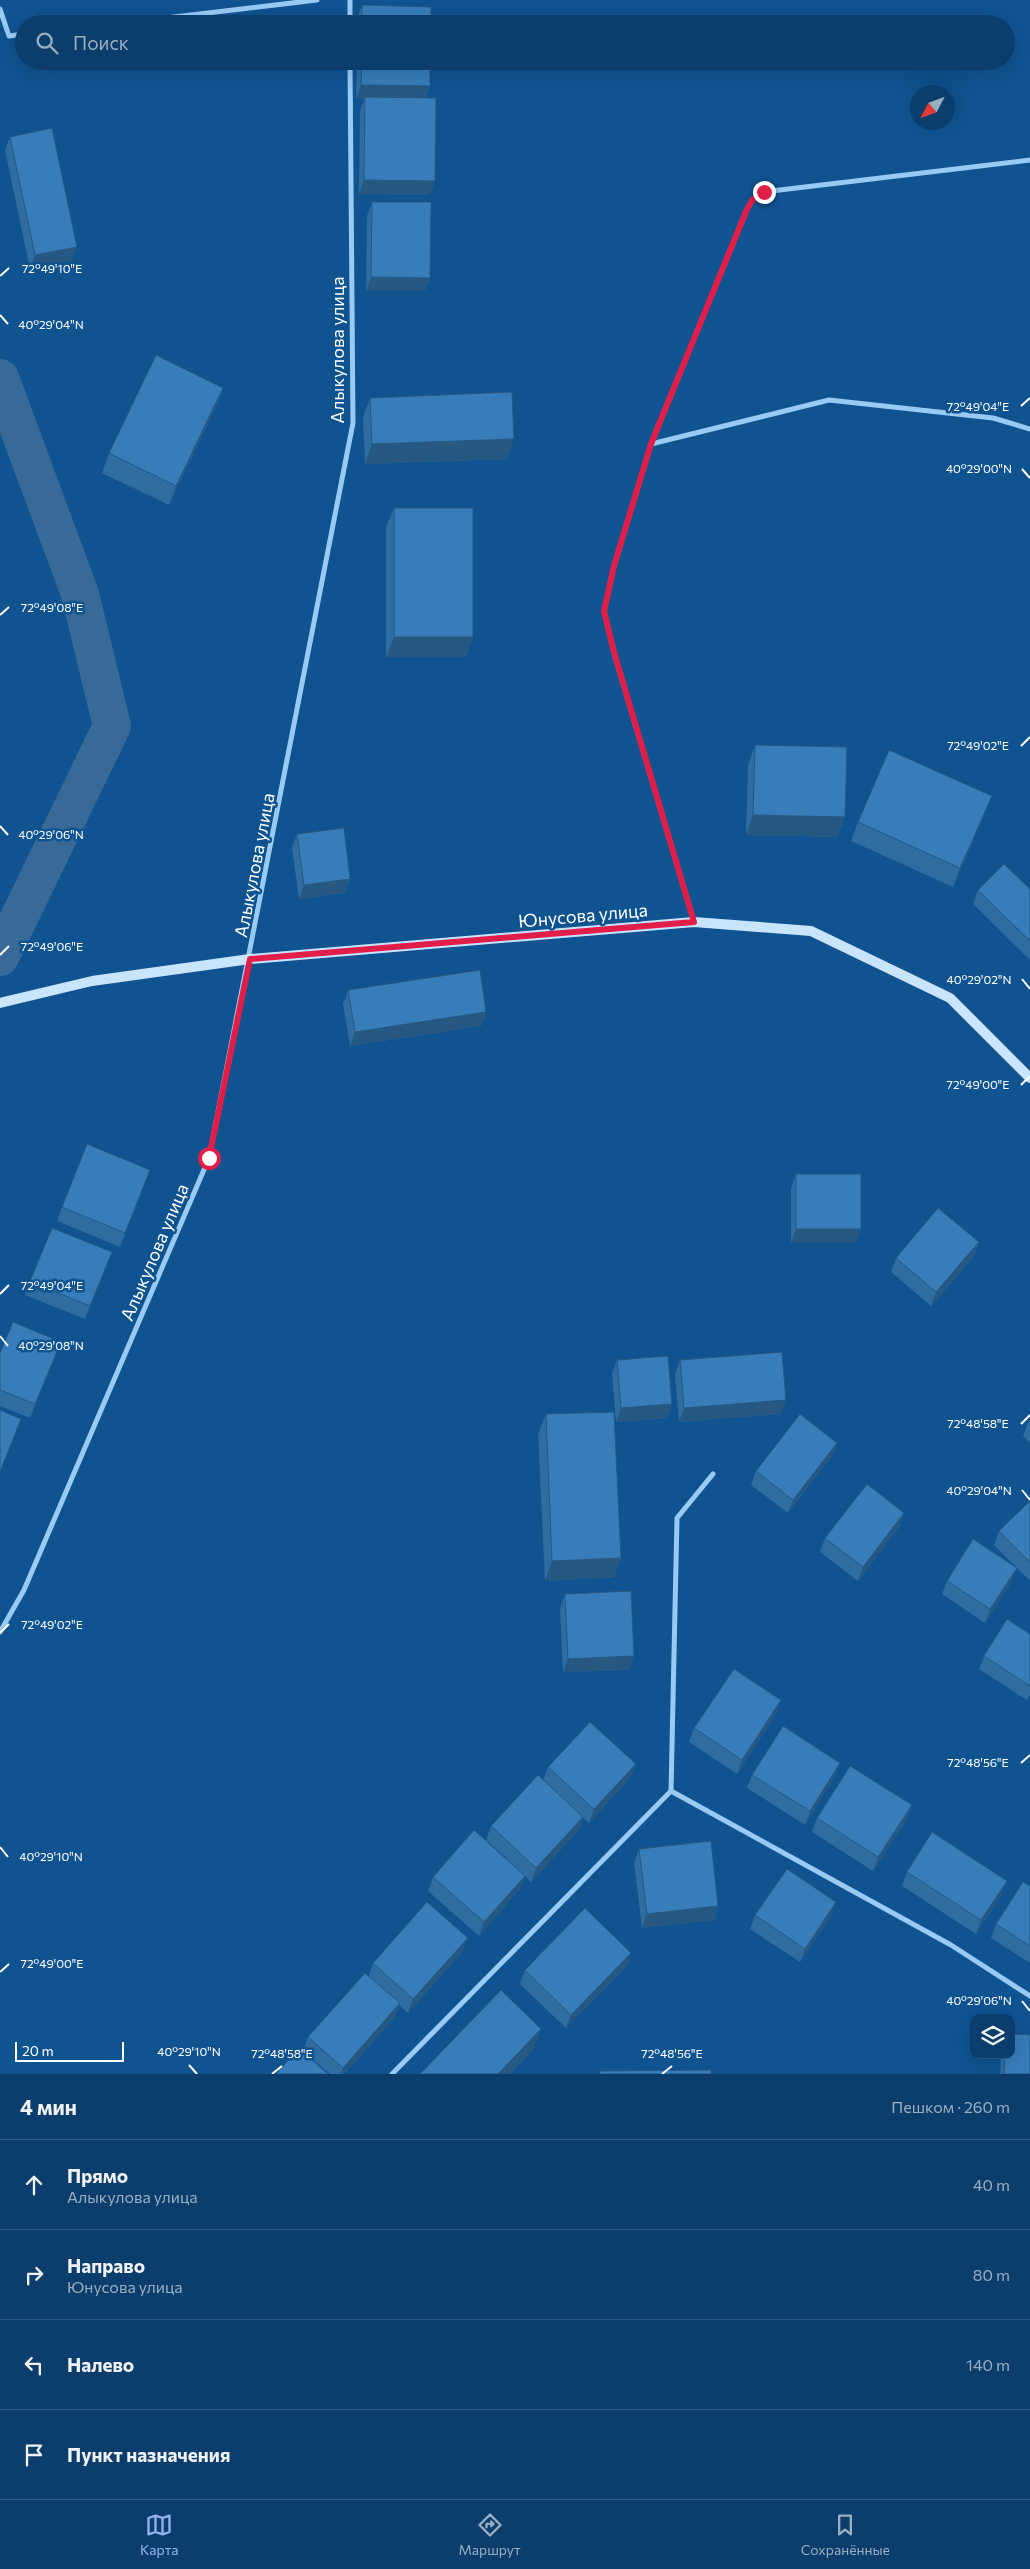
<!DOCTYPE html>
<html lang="ru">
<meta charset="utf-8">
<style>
:root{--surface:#0b3e6d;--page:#144572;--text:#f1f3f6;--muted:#9aaec2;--line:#2b5780;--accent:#95b2f1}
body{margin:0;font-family:Commissioner,sans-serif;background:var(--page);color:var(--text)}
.controls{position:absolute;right:15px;bottom:15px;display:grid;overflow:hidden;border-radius:10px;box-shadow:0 5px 20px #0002}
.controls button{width:45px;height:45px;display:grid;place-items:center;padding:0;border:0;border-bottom:1px solid var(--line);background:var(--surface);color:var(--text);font:25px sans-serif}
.compass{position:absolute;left:910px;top:85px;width:45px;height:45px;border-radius:50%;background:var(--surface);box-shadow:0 5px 20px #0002;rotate:229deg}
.scale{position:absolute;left:15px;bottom:12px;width:109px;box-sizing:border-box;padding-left:5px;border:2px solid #fff;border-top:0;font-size:14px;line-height:18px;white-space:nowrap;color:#fff;-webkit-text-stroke:4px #0f5391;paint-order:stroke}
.stop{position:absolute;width:15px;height:15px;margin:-11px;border:4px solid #e11d48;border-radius:50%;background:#fff}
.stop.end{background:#e11d48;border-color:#fff;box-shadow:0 1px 5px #0008}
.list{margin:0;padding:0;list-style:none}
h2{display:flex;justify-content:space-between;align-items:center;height:65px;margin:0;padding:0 20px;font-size:21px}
h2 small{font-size:16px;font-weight:400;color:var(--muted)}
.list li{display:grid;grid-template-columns:32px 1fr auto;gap:15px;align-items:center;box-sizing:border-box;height:90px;padding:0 20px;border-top:1px solid var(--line)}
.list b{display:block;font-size:19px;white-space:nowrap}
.list p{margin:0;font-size:16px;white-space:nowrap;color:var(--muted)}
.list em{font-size:16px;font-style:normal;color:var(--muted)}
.icon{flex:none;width:28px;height:28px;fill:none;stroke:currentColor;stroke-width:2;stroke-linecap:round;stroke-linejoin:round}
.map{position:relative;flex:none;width:1030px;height:2074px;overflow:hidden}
.search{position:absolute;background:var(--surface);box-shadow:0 5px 20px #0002;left:15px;right:15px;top:15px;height:55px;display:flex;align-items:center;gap:12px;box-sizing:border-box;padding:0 18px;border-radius:28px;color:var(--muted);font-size:19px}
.sheet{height:425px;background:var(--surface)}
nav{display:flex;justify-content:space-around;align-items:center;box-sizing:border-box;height:70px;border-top:1px solid var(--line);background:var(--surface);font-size:14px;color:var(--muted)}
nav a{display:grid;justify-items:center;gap:2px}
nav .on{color:var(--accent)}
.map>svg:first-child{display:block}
</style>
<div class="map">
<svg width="1030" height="2074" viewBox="0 0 1030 2074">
<rect width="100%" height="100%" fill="#0f5391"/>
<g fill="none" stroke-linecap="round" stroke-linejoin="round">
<path stroke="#386997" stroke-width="38" d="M0,378L80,594L112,726L0,957"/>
<g stroke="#99caf4" stroke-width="5">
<path d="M350,0V24"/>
<path d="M0,9L9,36L24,34"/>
<path d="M115,24L317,0"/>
<path d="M651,444L829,400L993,418L1030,429"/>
<path d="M694,922L614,653L604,611L614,566L651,444L747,209L753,199L763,192L1030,160"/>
<path d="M0,1632L24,1590L209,1158L353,423L350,61"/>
<path d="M671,1791L951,1945L1030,1996"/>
<path d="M392,2074L671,1791L677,1518L713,1474"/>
</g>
<path stroke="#c9e4fd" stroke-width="10" d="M0,1003L92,981L250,959L694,922L811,931L950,998L1030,1078"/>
</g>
<g fill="#2f6ca0">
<path d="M362,5L431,24H357V19Z"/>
<path d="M357,61H430V86L426,98L430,195L359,194L360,111L364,99H356Z"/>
<path d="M10,137L72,261L30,269L5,150Z"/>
<path d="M372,202L425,291H366L367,216Z"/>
<path d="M223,388L216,407L169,505L102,473L109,453Z"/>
<path d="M370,398L507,459L365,464L363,417Z"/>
<path d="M394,508L473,637L466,657H386V527Z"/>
<path d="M755,745L838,837L746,835L748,765Z"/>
<path d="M984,816L953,887L851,841L858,822Z"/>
<path d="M297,834L350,879L345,893L299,899L292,848Z"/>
<path d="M1030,889V960L973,904L978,890Z"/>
<path d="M348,990L486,1012L481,1026L350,1046L343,1004Z"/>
<path d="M796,1174L861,1229L856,1243H791V1188Z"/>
<path d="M145,1184L120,1247L57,1221L62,1207Z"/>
<path d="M979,1242L974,1256L931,1306L891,1272L896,1258Z"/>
<path d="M112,1252L85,1319L25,1295L30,1281Z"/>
<path d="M0,1353L56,1355L30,1418L0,1406Z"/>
<path d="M617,1360L667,1418L616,1422L612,1374Z"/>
<path d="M680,1360L781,1414L679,1422L675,1374Z"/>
<path d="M546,1414L621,1558L614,1577L545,1581L538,1434Z"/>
<path d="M1030,1421V1443L1023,1436L1028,1423Z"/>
<path d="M837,1443L832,1456L788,1513L751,1485L756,1471Z"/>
<path d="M1030,1501V1581L994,1545L999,1531Z"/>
<path d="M904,1513L899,1527L858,1581L820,1552L825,1538Z"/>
<path d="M947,1581H1012L985,1623L942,1594Z"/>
<path d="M565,1594L629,1670L563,1672L560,1608Z"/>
<path d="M1030,1634V1695L1027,1700L979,1669L984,1656Z"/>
<path d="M776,1714L737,1774L689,1742L694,1728Z"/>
<path d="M840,1763L835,1776L805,1825L747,1788L752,1775Z"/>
<path d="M548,1767L631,1777L589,1823L583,1818L578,1831L531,1882L525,1876L520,1889L479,1936L428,1891L433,1877L506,1858L486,1840L491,1826L543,1780Z"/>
<path d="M817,1818L907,1819L873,1871L812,1832Z"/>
<path d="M639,1849L718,1906L714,1920L642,1928L634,1863Z"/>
<path d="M907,1872L1002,1894L976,1934L902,1886Z"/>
<path d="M1030,1886V1963L991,1938L996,1924Z"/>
<path d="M755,1915L831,1916L800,1962L750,1929Z"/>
<path d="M463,1951L408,2013L399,2005L395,2017L344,2074H330L303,2051L308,2037L369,1976L373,1963Z"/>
<path d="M631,1953L626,1967L566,2028L520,1984L525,1970Z"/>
<path d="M1001,2055H1011L1030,2074H1000Z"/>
</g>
<g fill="#265882">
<path d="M361,85L430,86L425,100L356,99Z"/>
<path d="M364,180L435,181L430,195L359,194Z"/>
<path d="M77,247L72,261L30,269L35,255Z"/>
<path d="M371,277L430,278L425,291H366Z"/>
<path d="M223,388L216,407L169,505L176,486Z"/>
<path d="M514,439L507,459L365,464L372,444Z"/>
<path d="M394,637H473L466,657H386Z"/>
<path d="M992,796L984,816L953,887L960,868Z"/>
<path d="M753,815L845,817L838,837L746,835Z"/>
<path d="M350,879L345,893L299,899L304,885Z"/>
<path d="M486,1012L481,1026L350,1046L355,1032Z"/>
<path d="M150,1170L145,1184L120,1247L125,1233Z"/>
<path d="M796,1229H861L856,1243H791Z"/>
<path d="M979,1242L974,1256L931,1306L936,1292Z"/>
<path d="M112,1252L107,1266L85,1319L90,1306Z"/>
<path d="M61,1342L56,1355L30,1418L35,1404Z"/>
<path d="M786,1400L781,1414L679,1422L684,1408Z"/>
<path d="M672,1404L667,1418L616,1422L621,1408Z"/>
<path d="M837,1443L832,1456L788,1513L793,1500Z"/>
<path d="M904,1513L899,1527L858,1581L863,1567Z"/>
<path d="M621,1558L614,1577L545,1581L552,1561Z"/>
<path d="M1017,1568L1012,1581L985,1623L990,1609Z"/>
<path d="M634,1656L629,1670L563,1672L568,1659Z"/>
<path d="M781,1700L776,1714L737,1774L742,1760Z"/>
<path d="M840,1763L835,1776L805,1825L810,1811Z"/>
<path d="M636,1764L631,1777L589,1823L594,1809Z"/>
<path d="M912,1805L907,1819L873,1871L878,1857Z"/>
<path d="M583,1817L578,1831L531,1882L536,1868Z"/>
<path d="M525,1876L520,1889L479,1936L484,1922Z"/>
<path d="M1007,1881L1002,1894L976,1934L981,1920Z"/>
<path d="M836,1902L831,1916L800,1962L805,1949Z"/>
<path d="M718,1906L714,1920L642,1928L647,1914Z"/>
<path d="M468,1938L463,1951L408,2013L413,1999Z"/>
<path d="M631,1953L626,1967L566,2028L571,2015Z"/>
<path d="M400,2003L395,2017L344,2074H340L343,2068Z"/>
<path d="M541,2029L534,2049L510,2074H498Z"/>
</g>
<g fill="#377dba" stroke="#265882">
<path d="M362,5L431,7V24H362Z"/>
<path d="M362,61H430V86L361,85Z"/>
<path d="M365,97L436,98L435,181L364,180Z"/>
<path d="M52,128L77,247L35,255L10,137Z"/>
<path d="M372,202H431L430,278L371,277Z"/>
<path d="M156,355L223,388L176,486L109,453Z"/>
<path d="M512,392L514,439L372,444L370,398Z"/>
<rect x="394" y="508" width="79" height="129"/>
<path d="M755,745L847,747L845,817L753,815Z"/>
<path d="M889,750L992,796L960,868L858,822Z"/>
<path d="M344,828L350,879L304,885L297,834Z"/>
<path d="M1004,864L1030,889V941L978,890Z"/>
<path d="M480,970L486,1012L355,1032L348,990Z"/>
<path d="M87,1144L150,1170L125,1233L62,1207Z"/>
<rect x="796" y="1174" width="65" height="55"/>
<path d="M938,1208L979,1242L936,1292L896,1258Z"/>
<path d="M52,1228L112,1252L90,1306L30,1281Z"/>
<path d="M13,1322L61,1342L35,1404L0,1390V1353Z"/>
<path d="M782,1352L786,1400L684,1408L680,1360Z"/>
<path d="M668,1356L672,1404L621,1408L617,1360Z"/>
<path d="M0,1410L21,1419L0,1472Z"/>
<path d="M614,1412L621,1558L552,1561L546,1414Z"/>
<path d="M800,1414L837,1443L793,1500L756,1471Z"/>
<path d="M867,1484L904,1513L863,1567L825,1538Z"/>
<path d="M1030,1501V1562L999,1531Z"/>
<path d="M973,1539L1017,1568L990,1609L947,1581Z"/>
<path d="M631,1591L634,1656L568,1659L565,1594Z"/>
<path d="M1007,1619L1030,1634V1686L984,1656Z"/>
<path d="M734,1669L781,1700L742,1760L694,1728Z"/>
<path d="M590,1722L636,1764L594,1809L548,1767Z"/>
<path d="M783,1726L840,1763L810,1811L752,1775Z"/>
<path d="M850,1766L912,1805L878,1857L817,1818Z"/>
<path d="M538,1775L583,1817L536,1868L491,1826Z"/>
<path d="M474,1830L525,1876L484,1922L433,1877Z"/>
<path d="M932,1832L1007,1881L981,1920L907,1872Z"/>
<path d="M711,1841L718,1906L647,1914L639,1849Z"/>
<path d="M787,1869L836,1902L805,1949L755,1915Z"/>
<path d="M1023,1882L1030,1886V1946L996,1924Z"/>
<path d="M427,1902L468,1938L413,1999L373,1963Z"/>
<path d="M585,1908L631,1953L571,2015L525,1970Z"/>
<path d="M365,1973L400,2003L343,2068L308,2037Z"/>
<path d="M501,1990L541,2029L498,2074H420Z"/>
<path d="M1011,2034L1030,2035V2074H1004L1005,2055H1011Z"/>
<path d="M299,2048L328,2074H276Z"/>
<path d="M711,2070V2074H600V2071Z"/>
</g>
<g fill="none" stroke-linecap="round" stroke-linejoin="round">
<path stroke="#e11d48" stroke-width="6" d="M209,1158L250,959L694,922L614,652L604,611L614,566L651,444L747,209L753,199L764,192"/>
</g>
<path fill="none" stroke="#fff" stroke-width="2" d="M0,276L9,268M0,315L8,324M1021,406L1030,398M1022,469L1030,478M0,615L9,607M1021,746L1030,737M0,826L8,835M0,955L9,946M1022,979L1030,989M1021,1085L1030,1076M0,1294L9,1285M0,1336L8,1346M1021,1424L1030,1415M1022,1490L1030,1500M0,1633L9,1624M1021,1763L1030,1755M0,1847L8,1857M0,1972L9,1964M1022,2001L1030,2011M189,2065L197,2074M272,2074L282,2066M662,2074L672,2066"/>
<g text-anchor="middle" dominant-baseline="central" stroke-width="5" stroke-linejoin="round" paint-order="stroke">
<g font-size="18" fill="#fff" stroke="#0f5391">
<text transform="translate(337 350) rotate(-90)">Алыкулова улица</text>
<text transform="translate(254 865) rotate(-79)">Алыкулова улица</text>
<text transform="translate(583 915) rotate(-5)">Юнусова улица</text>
<text transform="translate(154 1252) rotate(-67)">Алыкулова улица</text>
</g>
</g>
<g font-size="12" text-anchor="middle" fill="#fff" stroke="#0f5391" stroke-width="5" stroke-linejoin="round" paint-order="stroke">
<text x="52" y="273">72°49'10"E</text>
<text x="51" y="329">40°29'04"N</text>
<text x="978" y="411">72°49'04"E</text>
<text x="979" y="473">40°29'00"N</text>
<text x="52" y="612">72°49'08"E</text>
<text x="978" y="750">72°49'02"E</text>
<text x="51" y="839">40°29'06"N</text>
<text x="52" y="951">72°49'06"E</text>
<text x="979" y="984">40°29'02"N</text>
<text x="978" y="1089">72°49'00"E</text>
<text x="52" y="1290">72°49'04"E</text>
<text x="51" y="1350">40°29'08"N</text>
<text x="978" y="1428">72°48'58"E</text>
<text x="979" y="1495">40°29'04"N</text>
<text x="52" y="1629">72°49'02"E</text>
<text x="978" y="1767">72°48'56"E</text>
<text x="51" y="1861">40°29'10"N</text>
<text x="52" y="1968">72°49'00"E</text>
<text x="979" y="2005">40°29'06"N</text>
<text x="189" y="2056">40°29'10"N</text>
<text x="282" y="2058">72°48'58"E</text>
<text x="672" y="2058">72°48'56"E</text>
</g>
</svg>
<div class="controls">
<button><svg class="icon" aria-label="layers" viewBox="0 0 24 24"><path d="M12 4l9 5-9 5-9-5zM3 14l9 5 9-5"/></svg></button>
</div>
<svg class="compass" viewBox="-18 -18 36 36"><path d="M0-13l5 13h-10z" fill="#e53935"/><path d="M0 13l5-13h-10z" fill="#9aaec2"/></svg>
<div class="scale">20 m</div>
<div class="stop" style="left:209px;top:1158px"></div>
<div class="stop end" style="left:764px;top:192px"></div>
<div class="search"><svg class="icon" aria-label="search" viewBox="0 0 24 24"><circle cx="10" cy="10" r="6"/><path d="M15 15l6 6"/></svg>Поиск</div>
</div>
<section class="sheet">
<h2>4 мин<small>Пешком · 260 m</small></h2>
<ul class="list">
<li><svg class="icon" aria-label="ahead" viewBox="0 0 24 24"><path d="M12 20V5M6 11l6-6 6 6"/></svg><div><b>Прямо</b><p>Алыкулова улица</p></div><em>40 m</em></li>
<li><svg class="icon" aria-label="right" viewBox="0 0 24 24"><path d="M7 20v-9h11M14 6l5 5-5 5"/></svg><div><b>Направо</b><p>Юнусова улица</p></div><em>80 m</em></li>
<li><svg class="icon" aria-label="left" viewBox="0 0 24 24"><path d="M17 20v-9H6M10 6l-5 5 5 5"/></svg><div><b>Налево</b></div><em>140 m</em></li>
<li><svg class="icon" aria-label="arrive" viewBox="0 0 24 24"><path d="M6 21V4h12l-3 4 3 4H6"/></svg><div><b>Пункт назначения</b></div></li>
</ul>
</section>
<nav>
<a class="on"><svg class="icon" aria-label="map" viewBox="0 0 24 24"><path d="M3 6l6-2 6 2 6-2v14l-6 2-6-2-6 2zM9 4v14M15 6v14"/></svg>Карта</a>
<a><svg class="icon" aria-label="directions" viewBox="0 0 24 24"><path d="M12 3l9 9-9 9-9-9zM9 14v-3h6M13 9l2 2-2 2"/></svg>Маршрут</a>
<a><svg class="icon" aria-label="saved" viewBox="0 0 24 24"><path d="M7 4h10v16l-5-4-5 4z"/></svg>Сохранённые</a>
</nav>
